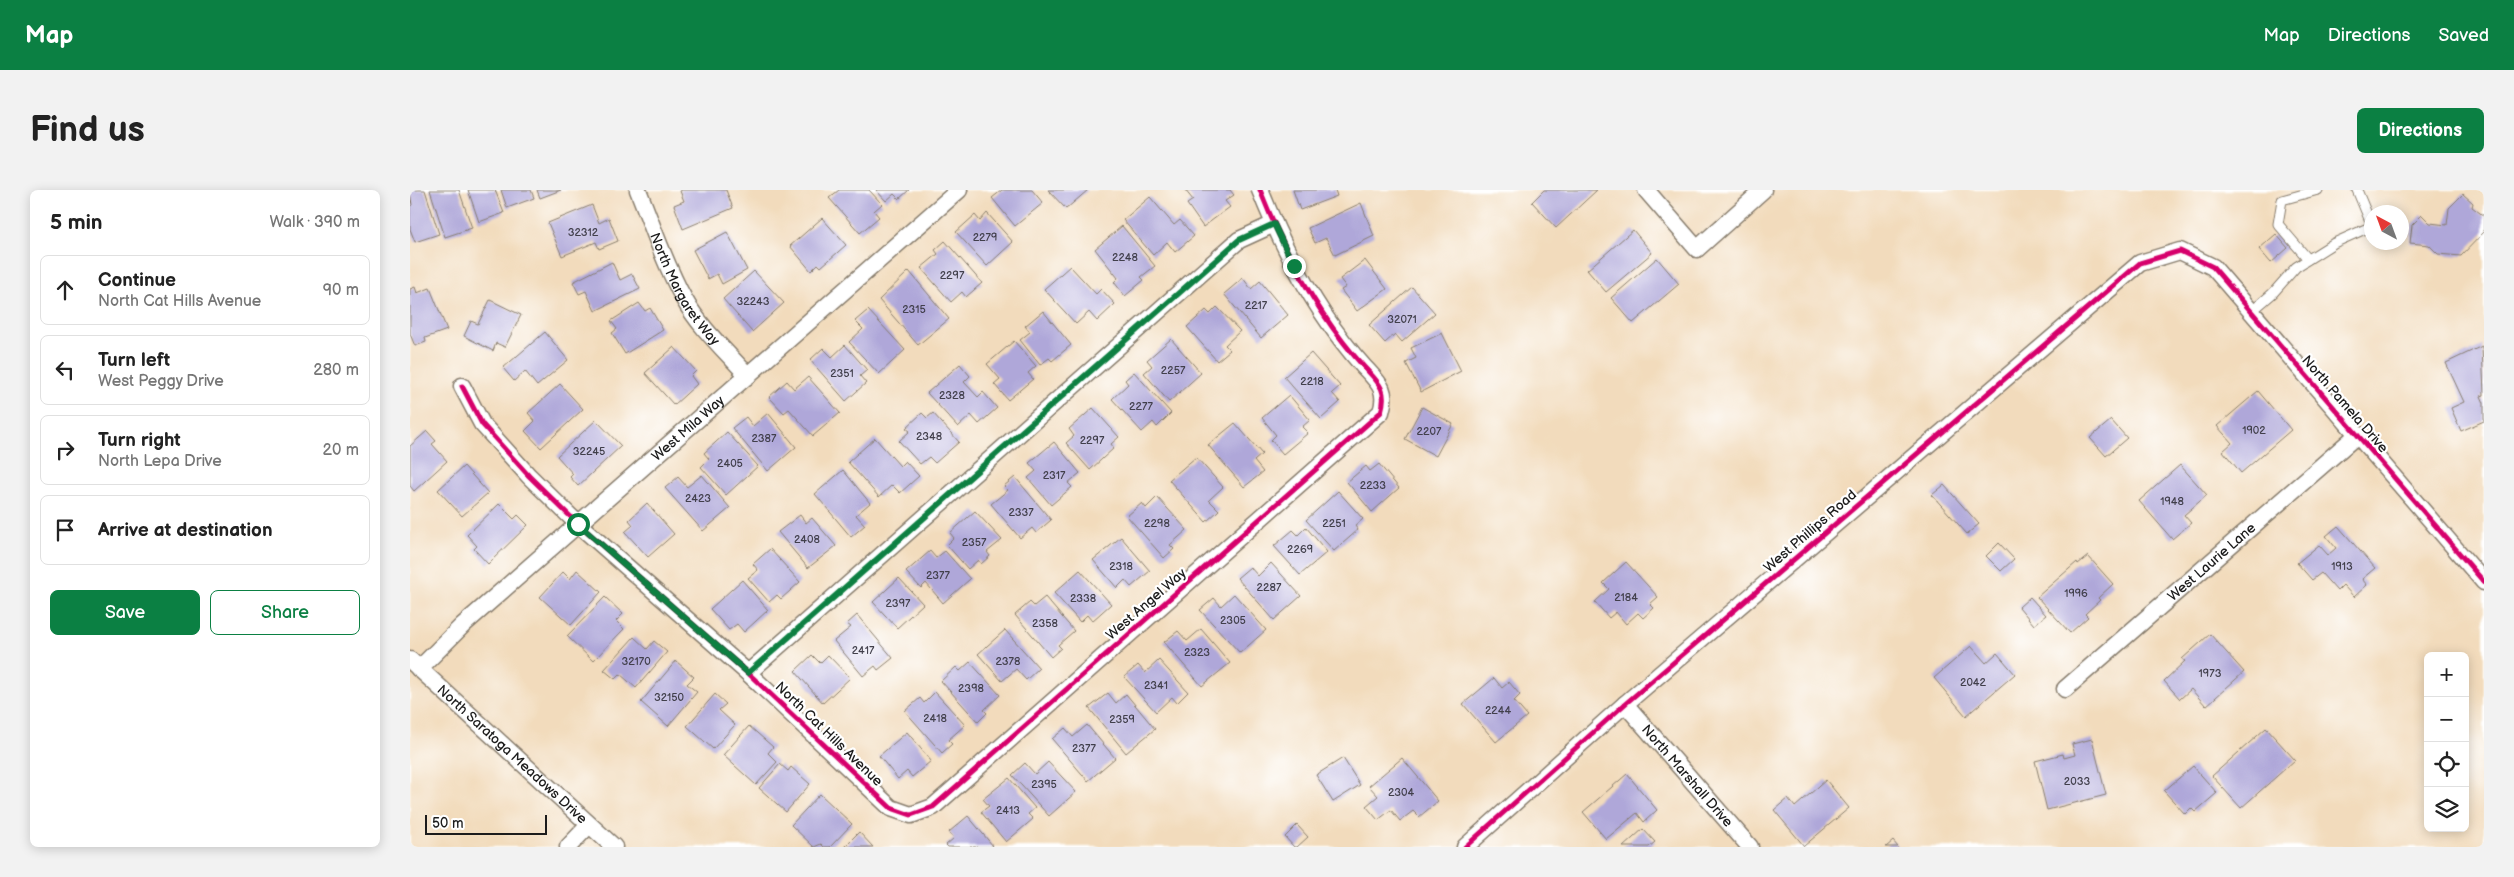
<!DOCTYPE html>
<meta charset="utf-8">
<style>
:root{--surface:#fff;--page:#f2f2f2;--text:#222;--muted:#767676;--line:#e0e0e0;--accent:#0b8043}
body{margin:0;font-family:"Balsamiq Sans",sans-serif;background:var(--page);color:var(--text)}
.controls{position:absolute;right:15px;bottom:15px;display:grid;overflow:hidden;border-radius:8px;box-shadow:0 2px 12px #0003}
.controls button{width:45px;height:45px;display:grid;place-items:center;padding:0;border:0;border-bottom:1px solid var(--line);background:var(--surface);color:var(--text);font:25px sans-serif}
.compass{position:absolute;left:1954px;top:15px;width:45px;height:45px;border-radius:50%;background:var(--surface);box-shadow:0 2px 12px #0003;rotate:319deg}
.scale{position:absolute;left:15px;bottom:12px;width:122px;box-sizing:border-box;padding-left:5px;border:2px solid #1c1c1c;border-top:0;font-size:14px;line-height:18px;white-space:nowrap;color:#1c1c1c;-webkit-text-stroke:4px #fff;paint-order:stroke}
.stop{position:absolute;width:15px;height:15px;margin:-11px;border:4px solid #0b8043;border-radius:50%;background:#fff}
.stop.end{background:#0b8043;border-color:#fff;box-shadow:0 1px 5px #0008}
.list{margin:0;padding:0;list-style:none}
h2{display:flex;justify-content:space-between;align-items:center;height:65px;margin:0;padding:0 20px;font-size:21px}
h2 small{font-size:16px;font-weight:400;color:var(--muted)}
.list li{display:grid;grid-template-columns:32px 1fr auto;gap:15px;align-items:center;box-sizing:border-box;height:70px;margin:0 10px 10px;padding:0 10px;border:1px solid var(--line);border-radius:8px}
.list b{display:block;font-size:19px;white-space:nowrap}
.list p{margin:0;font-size:16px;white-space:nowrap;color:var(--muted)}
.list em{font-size:16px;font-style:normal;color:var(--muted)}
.actions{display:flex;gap:10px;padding:15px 20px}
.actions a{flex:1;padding:11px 0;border:1px solid var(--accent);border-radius:8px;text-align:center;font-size:18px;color:var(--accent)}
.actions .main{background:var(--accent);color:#fff}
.icon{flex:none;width:28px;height:28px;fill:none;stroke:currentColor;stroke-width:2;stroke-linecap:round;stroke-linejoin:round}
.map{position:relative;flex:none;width:2074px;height:657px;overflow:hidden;border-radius:8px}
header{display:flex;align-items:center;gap:30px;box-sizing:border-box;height:70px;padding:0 25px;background:var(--accent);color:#fff}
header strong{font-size:24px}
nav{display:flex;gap:28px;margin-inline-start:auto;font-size:18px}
.intro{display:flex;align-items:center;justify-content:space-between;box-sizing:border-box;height:120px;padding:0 30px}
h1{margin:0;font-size:35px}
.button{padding:12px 22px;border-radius:8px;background:var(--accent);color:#fff;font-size:18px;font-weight:700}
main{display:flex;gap:30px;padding:0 30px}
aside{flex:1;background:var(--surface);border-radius:8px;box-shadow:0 2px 12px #0003}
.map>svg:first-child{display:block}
</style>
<header>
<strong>Map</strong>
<nav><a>Map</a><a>Directions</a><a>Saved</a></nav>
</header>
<div class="intro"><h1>Find us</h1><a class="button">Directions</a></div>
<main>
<aside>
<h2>5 min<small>Walk · 390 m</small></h2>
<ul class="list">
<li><svg class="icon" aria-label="ahead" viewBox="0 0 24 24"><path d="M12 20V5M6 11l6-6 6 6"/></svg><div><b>Continue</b><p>North Cat Hills Avenue</p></div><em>90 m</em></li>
<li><svg class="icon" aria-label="left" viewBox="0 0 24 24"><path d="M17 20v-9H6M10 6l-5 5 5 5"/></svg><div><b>Turn left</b><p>West Peggy Drive</p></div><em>280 m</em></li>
<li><svg class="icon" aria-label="right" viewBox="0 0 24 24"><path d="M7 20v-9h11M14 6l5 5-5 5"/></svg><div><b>Turn right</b><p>North Lepa Drive</p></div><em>20 m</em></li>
<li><svg class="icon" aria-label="arrive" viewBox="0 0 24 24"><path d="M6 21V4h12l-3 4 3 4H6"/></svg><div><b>Arrive at destination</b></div></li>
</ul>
<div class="actions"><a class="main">Save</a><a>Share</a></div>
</aside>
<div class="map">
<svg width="2074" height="657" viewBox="0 0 2074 657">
<rect width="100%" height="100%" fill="#fff"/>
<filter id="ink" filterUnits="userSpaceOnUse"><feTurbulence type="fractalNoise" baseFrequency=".02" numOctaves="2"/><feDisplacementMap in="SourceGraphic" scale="10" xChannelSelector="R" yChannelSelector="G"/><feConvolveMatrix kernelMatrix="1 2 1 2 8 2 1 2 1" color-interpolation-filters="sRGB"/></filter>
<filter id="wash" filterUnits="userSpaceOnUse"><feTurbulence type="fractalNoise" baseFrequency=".0096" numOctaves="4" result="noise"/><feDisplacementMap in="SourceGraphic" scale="20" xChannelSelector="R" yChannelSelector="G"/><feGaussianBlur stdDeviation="1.12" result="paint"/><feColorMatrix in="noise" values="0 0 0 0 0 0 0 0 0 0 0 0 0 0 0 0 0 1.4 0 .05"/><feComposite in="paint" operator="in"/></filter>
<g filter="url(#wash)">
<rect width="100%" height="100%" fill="#f2dbbc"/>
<g id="blocks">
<g fill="#afa7d9">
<path d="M2,0H15L29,44L5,52L0,39V16L2,15L0,1Z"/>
<path d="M20,0H49L62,38L35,47Z"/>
<path d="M58,0H85L94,23L69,32Z"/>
<path d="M91,0H121L124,8L97,18Z"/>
<path d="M127,0H151L130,8Z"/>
<path d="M272,0H316L323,18L273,39L264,15L274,11L270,1Z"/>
<path d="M429,0H459L472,14L464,21L469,27L450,43L419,8Z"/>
<path d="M466,0H499L489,9L484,4L476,11Z"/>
<path d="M592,0H622L633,13L605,36L582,8Z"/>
<path d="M638,0H678L656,19Z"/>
<path d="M775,0H820L824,5L815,11L820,17L793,37L777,14L783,10Z"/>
<path d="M883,0H925L927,6L890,20Z"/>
<path d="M1134,0H1187L1146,38L1122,12Z"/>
<path d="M2053,4L2063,13L2062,17L2074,26V42L2051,66L2028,64L2019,55L2000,53L2002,35L2012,25L2020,33L2037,35L2039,18Z"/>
<path d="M740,7L764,35L770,30L784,46L765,62L757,52L743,65L713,30Z"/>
<path d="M951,13L964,46L925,65L916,48L905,53L898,38Z"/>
<path d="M182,15L189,33L199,28L208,51L189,59L186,52L152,66L138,33Z"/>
<path d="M577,23L603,52L577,76L546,42L565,25L570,31Z"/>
<path d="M412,28L436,55L411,77L408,74L401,81L380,56Z"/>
<path d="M712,36L745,76L731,87L734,90L715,106L704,92L708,88L685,59Z"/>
<path d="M1223,40L1242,63L1196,102L1177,80Z"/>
<path d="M317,42L337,80L312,94L307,84L298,89L283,60Z"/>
<path d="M1866,44L1878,58L1861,73L1849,59Z"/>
<path d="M535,51L572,93L556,107L552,102L541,112L511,78L528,64L525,60Z"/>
<path d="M1247,68L1269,94L1223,133L1201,108Z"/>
<path d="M955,70L977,99L947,121L931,100L936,97L930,89Z"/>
<path d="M202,72L210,90L222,84L230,99L185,121L176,101L169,104L163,92Z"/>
<path d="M660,76L686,104L691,99L705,114L687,131L679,122L666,134L634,99Z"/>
<path d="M344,81L374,113L342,142L313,109Z"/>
<path d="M499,81L539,129L508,155L469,110Z"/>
<path d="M833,88L841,99L850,91L878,125L851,148L814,104Z"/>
<path d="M5,97L7,103L20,98L37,140L15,148L16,152L5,156L0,144V99Z"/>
<path d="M1002,97L1025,123L992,152L985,144L975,153L959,135Z"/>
<path d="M80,110L111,125L95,157L86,153L83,161L54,146L61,131L68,134Z"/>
<path d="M229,113L235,121L240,118L253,140L215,164L202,143L207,139L201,131Z"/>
<path d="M807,117L830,141L815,155L820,160L807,171L777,137L796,120L800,124Z"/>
<path d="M458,120L495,160L469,184L439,152L453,139L445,131Z"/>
<path d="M633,121L661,155L642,171L639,168L630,175L610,150L620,142L615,136Z"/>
<path d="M135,142L158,170L127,196L115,181L104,191L93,178Z"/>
<path d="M1032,143L1051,181L1011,202L996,173L1006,168L1001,158Z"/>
<path d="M761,149L791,183L759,212L734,183L742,176L737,170Z"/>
<path d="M604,151L626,176L618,183L623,189L598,210L584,194L590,189L577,174Z"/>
<path d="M435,155L457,180L450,186L456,193L436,211L400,170L413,158L422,167Z"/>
<path d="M2072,156L2074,205L2071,206L2074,213V231L2051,241L2041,218L2054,212L2036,173Z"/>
<path d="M264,157L286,181L281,186L287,194L264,215L235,183Z"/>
<path d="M901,163L930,196L922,203L930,212L911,229L874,187Z"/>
<path d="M550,174L560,186L554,192L568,207L573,202L587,218L569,234L561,225L548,237L517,203Z"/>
<path d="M724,182L761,223L747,237L743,232L732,242L702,209L718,194L715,190Z"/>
<path d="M398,187L430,223L403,246L379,219L374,223L359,207L377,191L384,199Z"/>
<path d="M150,194L173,219L131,258L115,241L125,231L118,223Z"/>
<path d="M1848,201L1881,240L1831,283L1813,261L1822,253L1807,236Z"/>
<path d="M879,205L900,230L892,237L898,243L873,264L861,250L866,245L852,228Z"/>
<path d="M1012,217L1043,234L1026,266L995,249Z"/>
<path d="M683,218L709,247L701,254L704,258L680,280L656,253L664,246L659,239Z"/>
<path d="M358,223L386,257L358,281L322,238L336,227L343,236Z"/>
<path d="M512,223L517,228L523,223L549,252L525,273L519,267L510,274L489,251L500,241L496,238Z"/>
<path d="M186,230L211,256L168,296L160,287L163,284L147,266Z"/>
<path d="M1701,230L1717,248L1696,266L1680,248Z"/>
<path d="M825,233L852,264L844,271L853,282L834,297L798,255Z"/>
<path d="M17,241L26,251L22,254L37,271L4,301L0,296V256Z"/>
<path d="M317,242L348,276L316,305L291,277L299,269L294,263Z"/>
<path d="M465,248L490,276L495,271L509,286L490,303L482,295L469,307L438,272Z"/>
<path d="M644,252L670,283L658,293L662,297L641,315L618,288L626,281L619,273Z"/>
<path d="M786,267L813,297L799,310L809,320L796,332L759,290Z"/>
<path d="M969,274L989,298L962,322L937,292L956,276L960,281Z"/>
<path d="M1770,275L1797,305L1774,325L1781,333L1762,349L1729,311Z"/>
<path d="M54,276L78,303L52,326L28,300Z"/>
<path d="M433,280L460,313L446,325L455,335L441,347L405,304Z"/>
<path d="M292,285L320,318L293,341L255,298L268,287L277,297Z"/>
<path d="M605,287L641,330L626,343L622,338L610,348L581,314L598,300L594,296Z"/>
<path d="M1534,295L1569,334L1557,344L1522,305Z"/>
<path d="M928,301L953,329L945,336L948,340L924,361L896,330Z"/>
<path d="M747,307L777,340L760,355L764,359L754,368L717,326L732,313L736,318Z"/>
<path d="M237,313L264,344L238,367L215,342L223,335L219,330Z"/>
<path d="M89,314L104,329L108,325L118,335L78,374L64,359L67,356L57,345Z"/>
<path d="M565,321L592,350L577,362L580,366L571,374L568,370L558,379L537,355L544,348L540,343Z"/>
<path d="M390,325L396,333L402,328L426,356L398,378L368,342Z"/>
<path d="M1928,336L1965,378L1952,389L1957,395L1944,407L1933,395L1927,401L1911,383L1902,390L1887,373L1909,355L1918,365L1926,358L1916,346Z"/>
<path d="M896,337L917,362L890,385L864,356L883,340L888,345Z"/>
<path d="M711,347L740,381L721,397L715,390L707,398L683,370Z"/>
<path d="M1589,353L1604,369L1591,381L1576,366Z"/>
<path d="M360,359L390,392L371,409L367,405L359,412L338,388L348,380L343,374Z"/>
<path d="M520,361L526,368L535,361L560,389L533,413L516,393L511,398L496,382Z"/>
<path d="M1678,366L1703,394L1688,408L1690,410L1675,424L1678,427L1660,443L1627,407L1667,372L1668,374Z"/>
<path d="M1216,372L1248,407L1240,414L1244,418L1233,428L1228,423L1216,434L1206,422L1199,428L1185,412L1199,399L1193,393Z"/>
<path d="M861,373L891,406L864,430L827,388L840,377L848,386Z"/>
<path d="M167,380L191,402L161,435L130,407L153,382L160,389Z"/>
<path d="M670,380L701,414L682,431L677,425L670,432L644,403Z"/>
<path d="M489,388L513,414L487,438L463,412Z"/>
<path d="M332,390L358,420L334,442L327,434L319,440L300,419Z"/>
<path d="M824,404L856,440L830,463L790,420L804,408L811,416Z"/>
<path d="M195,407L213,424L206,431L214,439L183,471L157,446Z"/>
<path d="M635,407L664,441L648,455L651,458L641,467L605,425L620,412L624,416Z"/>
<path d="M1620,407L1636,425L1624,435L1609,417Z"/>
<path d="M447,425L483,468L468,480L465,476L453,486L424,451L441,437L437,434Z"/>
<path d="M791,439L820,473L792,496L754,452L768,441L777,451Z"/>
<path d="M595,440L629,478L616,490L606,479L592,491L568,464Z"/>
<path d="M1800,444L1834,482L1796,516L1781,499L1770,509L1754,491L1775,471L1772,469Z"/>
<path d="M224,447L237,459L244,451L257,462L226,498L210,484L205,489L194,480Z"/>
<path d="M1561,456L1576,473L1587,463L1605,484L1556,526L1524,488Z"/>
<path d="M402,465L410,473L418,465L440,488L413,513L385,481Z"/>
<path d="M749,470L778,502L767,513L762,507L746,522L714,487L728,475L735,483Z"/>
<path d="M266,471L284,487L277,494L287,502L258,536L231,512Z"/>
<path d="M560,472L590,505L574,520L577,523L568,532L531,491L546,477L550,481Z"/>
<path d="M1084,488L1092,498L1099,492L1110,505L1104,511L1117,526L1086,552L1053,514Z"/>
<path d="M525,502L555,535L538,550L542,554L532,563L495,521L510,508L514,513Z"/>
<path d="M698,503L706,513L716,504L745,539L716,563L679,518Z"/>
<path d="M305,504L316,514L309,520L325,535L303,559L277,536Z"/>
<path d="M677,535L705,568L678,591L642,549L655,538L663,547Z"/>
<path d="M339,536L363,557L358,563L367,572L346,595L313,565Z"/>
<path d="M1856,538L1885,570L1831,618L1802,586Z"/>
<path d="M497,542L521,571L502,587L497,581L488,589L469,566Z"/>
<path d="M1682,549L1696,605L1637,620L1625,571L1653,564L1654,568L1665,565L1662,554Z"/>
<path d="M933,568L950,595L923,612L906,585Z"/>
<path d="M992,568L1028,611L1009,627L1003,621L990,631L981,620L968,630L956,616L968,606L959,596Z"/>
<path d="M638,572L666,602L639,626L602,585L615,573L625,584Z"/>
<path d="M370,574L378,581L381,577L400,594L376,622L349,598Z"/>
<path d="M1783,576L1807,603L1785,622L1781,618L1775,624L1754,601Z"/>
<path d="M1217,584L1247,620L1234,632L1227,623L1196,649L1173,622Z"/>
<path d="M599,588L625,618L618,624L623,629L596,652L571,622L579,616L573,609Z"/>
<path d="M1416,590L1439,618L1394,656L1364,620L1378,608L1385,617Z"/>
<path d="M410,604L442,634L420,657H414L411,654L404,657L381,635Z"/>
<path d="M558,626L583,656L582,657H538L536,655L544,648L539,642Z"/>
<path d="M887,635L898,647L887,657H884L875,647Z"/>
<path d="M1233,639L1245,652L1239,657H1213Z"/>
<path d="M449,642L463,657H434Z"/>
<path d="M1483,651L1488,657H1476Z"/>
</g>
</g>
</g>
<g filter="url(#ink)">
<use href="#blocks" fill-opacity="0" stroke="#877c6c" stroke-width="1"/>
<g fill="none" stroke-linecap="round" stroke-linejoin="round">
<g stroke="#877c6c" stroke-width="11">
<g id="lane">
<path d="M1898,69L1868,34L1872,10L1908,0"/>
<path d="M1841,122L1863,103L1886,77L1924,53L1962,36L1947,0"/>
</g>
</g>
<g stroke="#877c6c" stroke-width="19">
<g id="street">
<path id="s1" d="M228,0C243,37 255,75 274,109C290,138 317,162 338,186"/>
<path d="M1236,0L1287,59L1353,0"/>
<path d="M52,196L72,234L119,286L168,334L338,483L481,618L501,625L523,617L971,222C978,200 969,193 954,177C908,126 875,63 850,0"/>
<path id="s2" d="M0,470L204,657"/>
<path id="s3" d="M9,479L53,435L549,0"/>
<path d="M338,483L829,50L864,34"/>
<path id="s4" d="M1655,499L1947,245"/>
<path id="s5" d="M1215,514L1340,657"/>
<path d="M158,657L179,635"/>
<path d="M1055,657L1215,514L1730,73L1770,61L1803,77L2074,392"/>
</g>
</g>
<use href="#lane" stroke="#fff" stroke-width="9"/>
<use href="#street" stroke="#fff" stroke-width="16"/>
<g stroke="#fff" stroke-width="8">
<g id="cycleway">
<path d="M52,196L72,234L119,286L168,334L338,483L481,618L501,625L523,617L971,222C978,200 969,193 954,177C908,126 875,63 850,0"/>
<path d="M1055,657L1215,514L1730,73L1770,61L1803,77L2074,392"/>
</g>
</g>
<use href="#cycleway" stroke="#d6006c" stroke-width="5"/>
</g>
</g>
<g fill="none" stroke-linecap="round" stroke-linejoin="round" filter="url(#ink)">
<path stroke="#0b8043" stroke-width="6" d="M168,334L338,483L829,50L864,34L884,76"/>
</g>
<g text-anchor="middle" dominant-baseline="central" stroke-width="4.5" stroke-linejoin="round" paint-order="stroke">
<g font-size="11" fill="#413f4b">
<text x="173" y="42">32312</text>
<text x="575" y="47">2279</text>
<text x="715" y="67">2248</text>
<text x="542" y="85">2297</text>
<text x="343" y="111">32243</text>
<text x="846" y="115">2217</text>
<text x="504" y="119">2315</text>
<text x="992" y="129">32071</text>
<text x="763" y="180">2257</text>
<text x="432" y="183">2351</text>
<text x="902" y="191">2218</text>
<text x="542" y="205">2328</text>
<text x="731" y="216">2277</text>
<text x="1844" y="240">1902</text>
<text x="1019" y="241">2207</text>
<text x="519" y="246">2348</text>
<text x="354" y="248">2387</text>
<text x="682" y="250">2297</text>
<text x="179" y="261">32245</text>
<text x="320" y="273">2405</text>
<text x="644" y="285">2317</text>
<text x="963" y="295">2233</text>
<text x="288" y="308">2423</text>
<text x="1762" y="311">1948</text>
<text x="611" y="322">2337</text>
<text x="747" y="333">2298</text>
<text x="924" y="333">2251</text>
<text x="397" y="349">2408</text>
<text x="564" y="352">2357</text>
<text x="890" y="359">2269</text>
<text x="711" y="376">2318</text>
<text x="1932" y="376">1913</text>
<text x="528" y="385">2377</text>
<text x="859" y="397">2287</text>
<text x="1666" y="403">1996</text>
<text x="1216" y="407">2184</text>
<text x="673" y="408">2338</text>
<text x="488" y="413">2397</text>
<text x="823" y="430">2305</text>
<text x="635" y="433">2358</text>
<text x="453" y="460">2417</text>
<text x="787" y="462">2323</text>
<text x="226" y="471">32170</text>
<text x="598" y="471">2378</text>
<text x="1800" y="483">1973</text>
<text x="1563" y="492">2042</text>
<text x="746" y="495">2341</text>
<text x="561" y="498">2398</text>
<text x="259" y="507">32150</text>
<text x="1088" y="520">2244</text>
<text x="525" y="528">2418</text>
<text x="712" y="529">2359</text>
<text x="674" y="558">2377</text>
<text x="1667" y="591">2033</text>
<text x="634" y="594">2395</text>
<text x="991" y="602">2304</text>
<text x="598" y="620">2413</text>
</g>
<g font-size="14" fill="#1c1c1c" stroke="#fff">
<text stroke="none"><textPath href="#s1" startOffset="110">North Margaret Way</textPath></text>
<text transform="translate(1935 214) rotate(49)">North Pamela Drive</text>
<text stroke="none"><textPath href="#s3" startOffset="361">West Mila Way</textPath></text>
<text transform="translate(1400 341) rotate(-41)">West Phillips Road</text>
<text stroke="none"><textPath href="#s4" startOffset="194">West Laurie Lane</textPath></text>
<text transform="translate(736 414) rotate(-41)">West Angel Way</text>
<text transform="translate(419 544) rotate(44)">North Cat Hills Avenue</text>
<text stroke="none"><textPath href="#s2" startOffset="139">North Saratoga Meadows Drive</textPath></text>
<text stroke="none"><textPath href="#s5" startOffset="95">North Marshall Drive</textPath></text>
</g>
</g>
</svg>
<div class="controls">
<button>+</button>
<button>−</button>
<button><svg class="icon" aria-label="locate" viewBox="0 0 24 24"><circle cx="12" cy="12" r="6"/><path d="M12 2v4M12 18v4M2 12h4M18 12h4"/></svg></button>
<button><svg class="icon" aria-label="layers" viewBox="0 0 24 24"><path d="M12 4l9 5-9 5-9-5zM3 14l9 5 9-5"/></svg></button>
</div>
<svg class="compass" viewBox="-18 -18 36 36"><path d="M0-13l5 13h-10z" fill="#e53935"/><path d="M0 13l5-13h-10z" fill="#767676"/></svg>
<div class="scale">50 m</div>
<div class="stop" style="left:168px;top:334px"></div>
<div class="stop end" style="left:884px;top:76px"></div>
</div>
</main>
